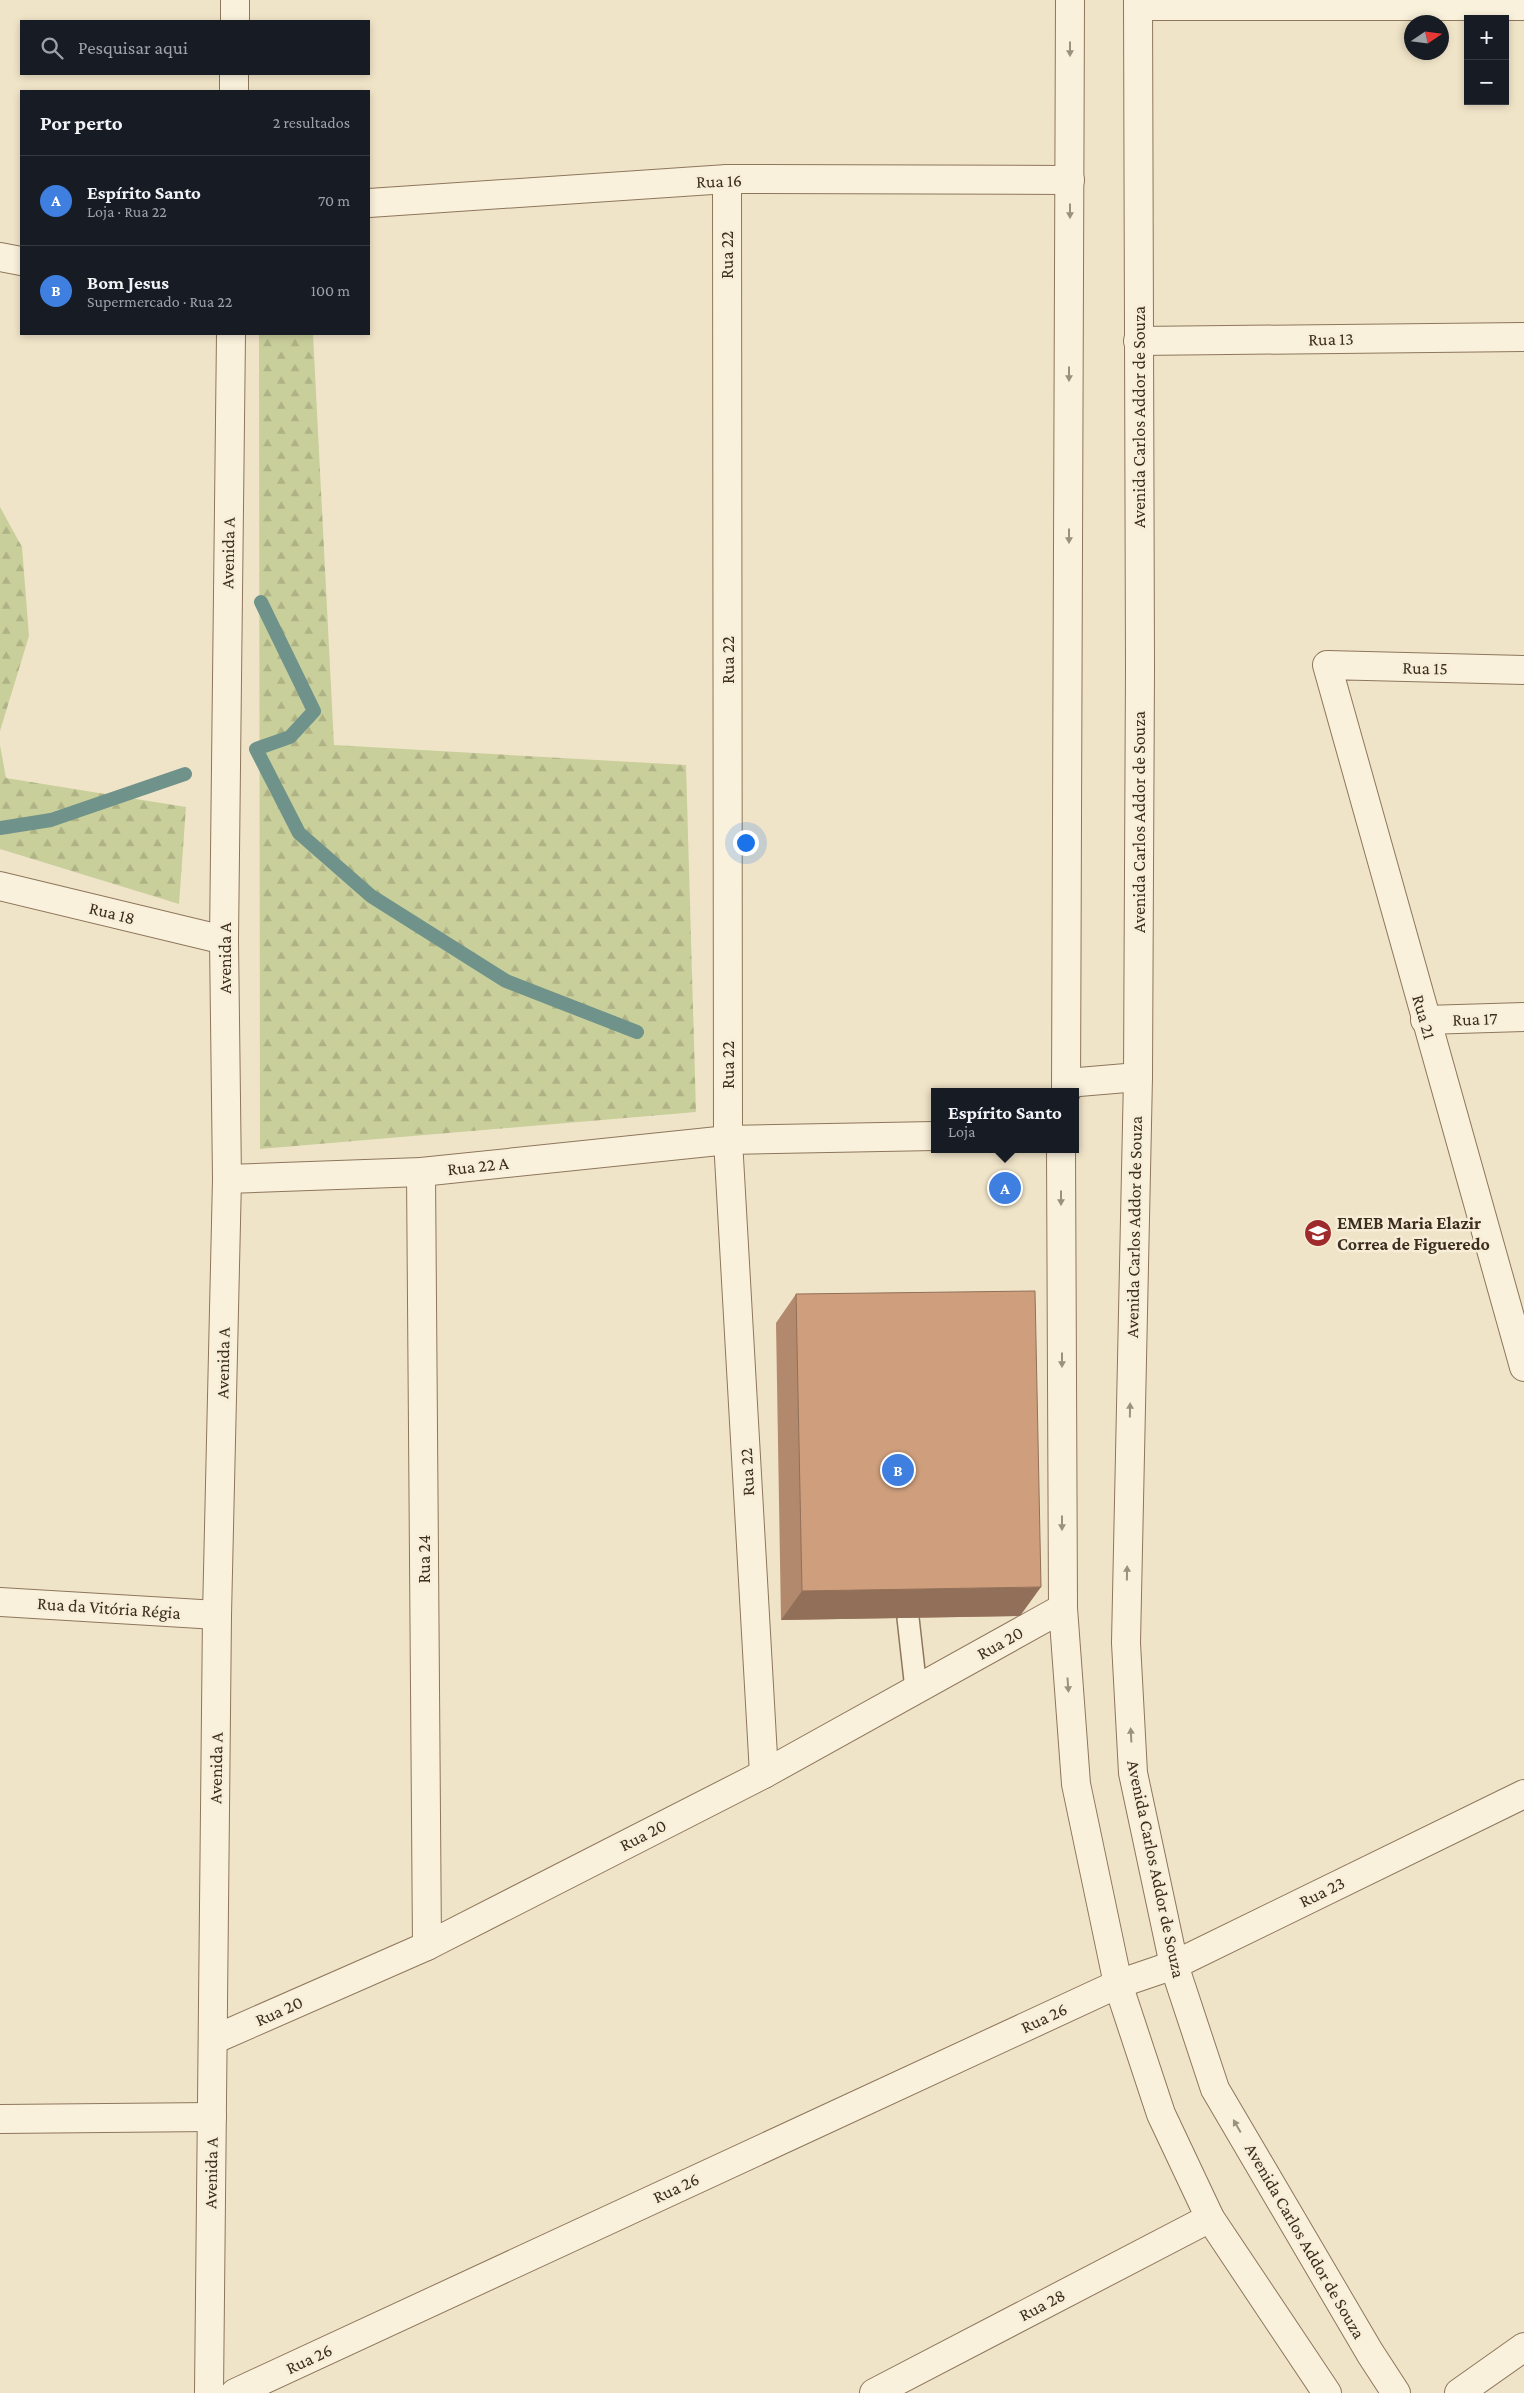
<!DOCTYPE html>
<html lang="pt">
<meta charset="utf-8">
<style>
:root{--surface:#171b24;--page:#20242c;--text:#f1f3f6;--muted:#9ea1a6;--line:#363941;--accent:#cc999b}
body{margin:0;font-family:"Crimson Pro",serif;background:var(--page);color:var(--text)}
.controls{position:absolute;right:15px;top:15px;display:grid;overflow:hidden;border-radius:0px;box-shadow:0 2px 8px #0003}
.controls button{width:45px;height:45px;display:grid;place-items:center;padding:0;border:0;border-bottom:1px solid var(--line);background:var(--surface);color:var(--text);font:25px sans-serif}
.compass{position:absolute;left:1404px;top:15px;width:45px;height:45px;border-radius:50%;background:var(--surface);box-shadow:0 2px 8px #0003;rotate:77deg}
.you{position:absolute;left:745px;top:842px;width:18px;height:18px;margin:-12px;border:4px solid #fff;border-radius:50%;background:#1a73e8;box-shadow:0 0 0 8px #1a73e833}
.badge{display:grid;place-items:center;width:32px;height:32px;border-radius:50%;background:var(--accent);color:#fff;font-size:16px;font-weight:700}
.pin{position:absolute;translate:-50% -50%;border:2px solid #fff;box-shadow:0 1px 5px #0006}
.popup{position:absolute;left:931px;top:1088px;width:148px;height:65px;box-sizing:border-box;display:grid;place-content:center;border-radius:0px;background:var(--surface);filter:drop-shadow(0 1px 4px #0005);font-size:16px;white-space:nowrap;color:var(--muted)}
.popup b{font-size:19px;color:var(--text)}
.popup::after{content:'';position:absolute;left:50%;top:100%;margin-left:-10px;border:10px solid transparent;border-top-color:var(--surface)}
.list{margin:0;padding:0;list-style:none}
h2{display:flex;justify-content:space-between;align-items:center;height:65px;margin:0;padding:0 20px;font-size:21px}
h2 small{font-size:16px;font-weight:400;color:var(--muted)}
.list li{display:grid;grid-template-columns:32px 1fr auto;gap:15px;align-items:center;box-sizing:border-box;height:90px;padding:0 20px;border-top:1px solid var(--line)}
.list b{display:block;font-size:19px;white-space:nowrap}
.list p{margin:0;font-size:16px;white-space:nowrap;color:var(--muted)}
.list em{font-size:16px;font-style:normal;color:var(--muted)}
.icon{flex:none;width:28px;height:28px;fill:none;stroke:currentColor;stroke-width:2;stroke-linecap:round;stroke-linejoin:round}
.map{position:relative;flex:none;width:1524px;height:2393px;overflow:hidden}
.search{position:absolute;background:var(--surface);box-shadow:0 2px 8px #0003;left:20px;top:20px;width:350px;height:55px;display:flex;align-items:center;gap:12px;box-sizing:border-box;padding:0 18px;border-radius:0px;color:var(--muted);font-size:19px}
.panel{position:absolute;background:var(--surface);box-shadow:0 2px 8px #0003;left:20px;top:90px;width:350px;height:245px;border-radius:0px}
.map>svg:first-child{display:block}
</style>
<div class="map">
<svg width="1524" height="2393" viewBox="0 0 1524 2393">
<defs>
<pattern id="forest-firs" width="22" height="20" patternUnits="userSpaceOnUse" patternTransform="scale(1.25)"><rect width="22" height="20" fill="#c9cf9b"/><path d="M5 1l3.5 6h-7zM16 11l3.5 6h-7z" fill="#aeb285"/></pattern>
</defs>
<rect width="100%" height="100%" fill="#f0e4c8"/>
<g fill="url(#forest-firs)">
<path d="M259,334H313L334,745L686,765L696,1112L260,1149Z"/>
<path d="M0,507L22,547L29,636L0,731Z"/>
<path d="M0,745L6,778L186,807L179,904L0,849Z"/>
</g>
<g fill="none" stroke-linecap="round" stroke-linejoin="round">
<g stroke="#6f938a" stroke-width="14">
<path d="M261,602L314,711L290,737L256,749L299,833L371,896L506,981L637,1032"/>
<path d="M0,828L51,820L185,774"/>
</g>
<g stroke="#8d765c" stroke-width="24">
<path id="service" d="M908,1618L916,1689"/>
</g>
<g stroke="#8d765c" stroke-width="30">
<g id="minor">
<path d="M1138,6H1524"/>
<path d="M235,21V0"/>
<path d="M234,91V74"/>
<path d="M727,179L728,1140L764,1774"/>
<path d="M369,203L727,179L1070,180"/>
<path d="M0,257L21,261"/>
<path d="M1138,341L1524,337"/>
<path d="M1524,670L1327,665L1524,1367"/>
<path d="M0,886L224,940"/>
<path d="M1425,1020L1524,1017"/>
<path d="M421,1172L427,1946"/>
<path d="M227,1179L421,1172L728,1140L935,1136"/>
<path d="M0,1602L217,1615"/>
<path d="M213,2040L427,1946L764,1774L1063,1608"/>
<path d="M0,2119L212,2117"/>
<path d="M209,2393L217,1615L227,1179L224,940L231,334"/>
<path d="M235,2393L1118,1984L1174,1965L1524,1794"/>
<path d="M874,2393L1210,2218"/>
<path d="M1459,2393L1524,2347"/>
</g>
</g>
<g stroke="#8d765c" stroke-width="30">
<g id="tertiary">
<path d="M1138,0L1140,668L1138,1077L1126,1643L1133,1773L1174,1965L1215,2089L1370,2353L1396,2393"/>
<path d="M1067,1083L1138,1077"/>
<path d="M1066,1092L1070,0"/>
<path d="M1061,1149L1063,1608L1076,1784L1118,1984L1161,2114L1210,2218L1327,2393"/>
</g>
</g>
<use href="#service" stroke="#faf1dc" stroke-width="21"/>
<use href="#minor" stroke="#faf1dc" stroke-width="28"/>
<use href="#tertiary" stroke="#faf1dc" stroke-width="28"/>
</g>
<path fill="#b2896c" d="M796,1294L1020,1616L781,1620L776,1323Z"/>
<path fill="#916f58" d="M1041,1587L1020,1616L781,1620L802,1591Z"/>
<path fill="#cf9f7d" stroke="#916f58" d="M1035,1291L1041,1587L802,1591L796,1294Z"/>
<defs><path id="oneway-solid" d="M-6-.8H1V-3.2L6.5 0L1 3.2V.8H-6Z" transform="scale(1.25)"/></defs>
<g fill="#9c907e">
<use href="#oneway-solid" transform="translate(1070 49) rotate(90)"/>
<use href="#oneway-solid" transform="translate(1070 211) rotate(90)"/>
<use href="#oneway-solid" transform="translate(1069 374) rotate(90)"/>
<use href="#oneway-solid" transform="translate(1069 536) rotate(90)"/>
<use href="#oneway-solid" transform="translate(1061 1198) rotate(90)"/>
<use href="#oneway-solid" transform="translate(1062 1360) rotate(90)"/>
<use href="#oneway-solid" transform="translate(1130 1410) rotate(-89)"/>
<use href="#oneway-solid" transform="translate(1062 1523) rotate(90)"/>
<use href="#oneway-solid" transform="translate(1127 1573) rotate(-89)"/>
<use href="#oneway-solid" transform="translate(1068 1685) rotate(86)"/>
<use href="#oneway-solid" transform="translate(1131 1735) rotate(-93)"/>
<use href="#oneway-solid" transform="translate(1237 2126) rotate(-120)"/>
</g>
<defs>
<g id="school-disc" transform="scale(1.4375)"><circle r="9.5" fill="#9e2a2b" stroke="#f7eed8"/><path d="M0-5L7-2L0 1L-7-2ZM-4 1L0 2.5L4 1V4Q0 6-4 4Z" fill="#fff"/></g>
</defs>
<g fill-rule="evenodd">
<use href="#school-disc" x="1318" y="1233"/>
</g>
<g text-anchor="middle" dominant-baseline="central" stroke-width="5" stroke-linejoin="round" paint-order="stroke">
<g font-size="18" fill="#3d2e20" stroke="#f7eed8">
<text transform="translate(719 181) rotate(-2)">Rua 16</text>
<text transform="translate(727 255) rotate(-90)">Rua 22</text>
<text transform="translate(1331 339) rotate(-1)">Rua 13</text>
<text transform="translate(1139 417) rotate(-90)">Avenida Carlos Addor de Souza</text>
<text transform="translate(228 553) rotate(-89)">Avenida A</text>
<text transform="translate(728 660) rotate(-90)">Rua 22</text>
<text transform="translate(1425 668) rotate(1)">Rua 15</text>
<text transform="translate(1139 822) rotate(-90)">Avenida Carlos Addor de Souza</text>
<text transform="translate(112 913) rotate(14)">Rua 18</text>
<text transform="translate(225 958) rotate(-90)">Avenida A</text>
<text transform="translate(1424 1017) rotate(74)">Rua 21</text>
<text transform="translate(1475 1019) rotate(-2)">Rua 17</text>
<text transform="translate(728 1065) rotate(-90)">Rua 22</text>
<text transform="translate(478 1166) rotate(-6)">Rua 22 A</text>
<text transform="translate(1134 1227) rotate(-89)">Avenida Carlos Addor de Souza</text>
<text transform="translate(223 1363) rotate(-89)">Avenida A</text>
<text transform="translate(747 1472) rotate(-93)">Rua 22</text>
<text transform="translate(424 1559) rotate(-90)">Rua 24</text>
<text transform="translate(109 1608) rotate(4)">Rua da Vitória Régia</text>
<text transform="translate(1000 1643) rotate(-29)">Rua 20</text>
<text transform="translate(216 1768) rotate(-89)">Avenida A</text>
<text transform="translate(643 1835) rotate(-27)">Rua 20</text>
<text transform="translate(1156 1869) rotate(78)">Avenida Carlos Addor de Souza</text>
<text transform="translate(1322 1892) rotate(-26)">Rua 23</text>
<text transform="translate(279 2011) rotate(-24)">Rua 20</text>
<text transform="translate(1044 2018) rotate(-25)">Rua 26</text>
<text transform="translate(211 2173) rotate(-89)">Avenida A</text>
<text transform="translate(676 2188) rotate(-25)">Rua 26</text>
<text transform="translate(1305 2241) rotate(60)">Avenida Carlos Addor de Souza</text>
<text transform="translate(1042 2305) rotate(-28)">Rua 28</text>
<text transform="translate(309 2359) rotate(-25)">Rua 26</text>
</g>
<g font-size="18" font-weight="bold" fill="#3d2e20" stroke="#f7eed8" text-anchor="start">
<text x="1337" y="1223">EMEB Maria Elazir<tspan x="1337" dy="21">Correa de Figueredo</tspan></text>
</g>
</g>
</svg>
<div class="controls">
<button>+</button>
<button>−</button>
</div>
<svg class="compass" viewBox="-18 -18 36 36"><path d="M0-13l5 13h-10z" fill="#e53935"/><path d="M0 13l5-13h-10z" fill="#9ea1a6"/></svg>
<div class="you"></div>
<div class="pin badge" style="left:1005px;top:1188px;background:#3f7fe0">A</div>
<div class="popup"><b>Espírito Santo</b>Loja</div>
<div class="pin badge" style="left:898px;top:1470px;background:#3f7fe0">B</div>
<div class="search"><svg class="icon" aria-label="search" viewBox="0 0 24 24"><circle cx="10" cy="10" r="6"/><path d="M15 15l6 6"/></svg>Pesquisar aqui</div>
<section class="panel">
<h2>Por perto<small>2 resultados</small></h2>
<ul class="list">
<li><span class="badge" style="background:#3f7fe0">A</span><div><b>Espírito Santo</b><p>Loja · Rua 22</p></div><em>70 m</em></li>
<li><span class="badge" style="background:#3f7fe0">B</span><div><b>Bom Jesus</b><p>Supermercado · Rua 22</p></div><em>100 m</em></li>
</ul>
</section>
</div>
